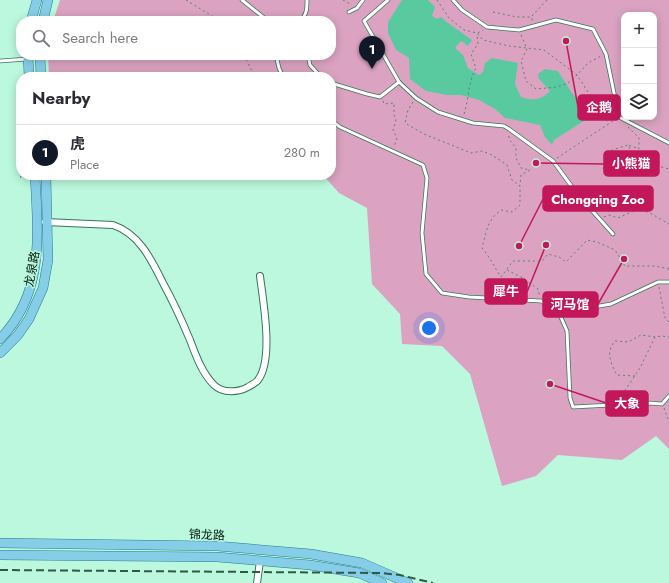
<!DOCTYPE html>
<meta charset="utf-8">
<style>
:root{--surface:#fff;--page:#f2f2f3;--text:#2b2b33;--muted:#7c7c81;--line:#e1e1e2;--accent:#111827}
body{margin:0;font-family:Jost,"Noto Sans SC",sans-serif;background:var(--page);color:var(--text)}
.controls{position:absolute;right:12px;top:12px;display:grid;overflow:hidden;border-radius:8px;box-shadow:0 2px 10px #0003}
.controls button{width:36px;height:36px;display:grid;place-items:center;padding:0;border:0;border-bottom:1px solid var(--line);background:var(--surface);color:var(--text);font:20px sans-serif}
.you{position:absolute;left:429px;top:328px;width:14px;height:14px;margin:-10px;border:3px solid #fff;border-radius:50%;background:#1a73e8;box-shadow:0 0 0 6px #1a73e833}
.badge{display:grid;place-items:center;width:26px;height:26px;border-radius:50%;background:var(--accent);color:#fff;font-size:13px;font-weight:700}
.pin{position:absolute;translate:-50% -33px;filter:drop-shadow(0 1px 2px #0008)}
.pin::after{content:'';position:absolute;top:21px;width:14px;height:12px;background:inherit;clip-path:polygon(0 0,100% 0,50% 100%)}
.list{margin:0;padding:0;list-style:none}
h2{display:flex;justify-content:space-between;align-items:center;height:52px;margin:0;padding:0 16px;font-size:17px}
h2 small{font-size:13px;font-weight:400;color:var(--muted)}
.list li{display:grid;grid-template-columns:26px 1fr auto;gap:12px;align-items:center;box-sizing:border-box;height:56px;padding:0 16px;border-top:1px solid var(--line)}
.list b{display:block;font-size:15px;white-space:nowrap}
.list p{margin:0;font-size:13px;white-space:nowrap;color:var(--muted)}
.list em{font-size:13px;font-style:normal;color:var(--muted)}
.icon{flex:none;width:22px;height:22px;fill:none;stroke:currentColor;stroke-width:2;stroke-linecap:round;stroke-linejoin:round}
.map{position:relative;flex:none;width:669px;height:583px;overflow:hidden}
.search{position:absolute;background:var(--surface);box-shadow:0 2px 10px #0003;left:16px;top:16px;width:320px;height:44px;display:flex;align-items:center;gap:10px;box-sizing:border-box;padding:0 14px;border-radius:16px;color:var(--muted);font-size:15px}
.panel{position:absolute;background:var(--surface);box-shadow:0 2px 10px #0003;left:16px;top:72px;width:320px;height:108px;border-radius:16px}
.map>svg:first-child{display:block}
</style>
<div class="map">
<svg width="669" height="583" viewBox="0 0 669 583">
<rect width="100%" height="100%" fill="#bbf8dd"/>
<path fill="#dba3c1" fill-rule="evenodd" d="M60,0H669V449L656,436L622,460L558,455L536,476L502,486L470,374L442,346L402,344L400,314L372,284L367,208L339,193L323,175H331V77H49L48,55H331V21H53ZM624,15H654V117H624Z"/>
<path fill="#59ca9f" d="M402,0H428L435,7L432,16L437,19L441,17L448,23L472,40L468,46L461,41L455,48L463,55L468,68L479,75L483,72L485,63L492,58L518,63L515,84L521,97C533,101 541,100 550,91L539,79L538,74L545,69L558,71L572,93L584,106L590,117L554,140L552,145L545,137L540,125L505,118L495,109L479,100L461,95H447L426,91L410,79L409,58L396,50L388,33V22Z"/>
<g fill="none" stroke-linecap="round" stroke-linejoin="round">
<g stroke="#3a745d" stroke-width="4.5">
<g id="lane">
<path d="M242,0L268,21"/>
<path d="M388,0L364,21L399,82L416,98L438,112L473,123L504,126L509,129L553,161L578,195L613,234"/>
<path d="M453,0L462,10L487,27L519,30L556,20L593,29L606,54L619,117L669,143"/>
<path d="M349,12L357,8L363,0"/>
<path d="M300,21C307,15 307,8 307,0"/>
<path d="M276,55L279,68L283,77"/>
<path d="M308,55L310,65L321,77"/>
<path d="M0,61L27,59"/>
<path d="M331,83L367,94L380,97L399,82"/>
<path d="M331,120L340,127L423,165L427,178L422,233L426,274L442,293L469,297L541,301L559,313L567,331L570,398L573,407L649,403L662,404L669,396"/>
<path d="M559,313L611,304L658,282H669"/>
</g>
</g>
<g stroke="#3a745d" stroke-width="8">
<g id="street">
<path d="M45,222L113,225C140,234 152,261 164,285C174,303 182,321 190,340C196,356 202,373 214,385C223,394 239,392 248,387C251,385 256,383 258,380C274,359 263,301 260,276"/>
<path d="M257,583L260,561"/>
</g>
</g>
<g stroke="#247b92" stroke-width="10">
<g id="primary">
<path d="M31,21L37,0"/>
<path d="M43,21L48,0"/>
<path d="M28,55L29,77"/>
<path d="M40,55L41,77"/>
<path d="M0,339C45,293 38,234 35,175"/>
<path d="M0,353L18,335L29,319L43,288L48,260L46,175"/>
<path d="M0,543L217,546L311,554L362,563L408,583"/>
<path d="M0,555L217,557L310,565L359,573L382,583"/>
</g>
</g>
<g stroke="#588270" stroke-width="1" stroke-dasharray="2 3" stroke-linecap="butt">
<path d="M186,0L220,21"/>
<path d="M343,0L352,5"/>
<path d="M437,0L449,18L464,30L477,33L483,40L509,46L544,50L577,75L609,124"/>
<path d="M493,12L517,17H531L533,21"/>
<path d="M532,16L547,0"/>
<path d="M478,33L483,30"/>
<path d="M521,35L527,49L521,61L526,81L536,89L557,87L568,83L577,75L588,63L601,56"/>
<path d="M244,55L255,77"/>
<path d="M383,101L384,104L394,103V115L396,120L393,130L397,138L394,147"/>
<path d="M413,102L408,110L405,123L424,134L471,153L482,151L492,155L507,165L512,180L520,186V205L512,212L502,210C488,217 486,233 482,248C490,257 494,267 501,277L513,261H542L548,254L559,257L566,262L587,240L597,242L615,250L625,266H655L669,269"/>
<path d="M464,114C469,99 468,82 476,68L471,54L478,44L477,34"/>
<path d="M628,127L639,138V149L628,145"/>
<path d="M509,136V139L516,148V158L521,168L530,170L521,175L520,185"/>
<path d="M19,151L21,180"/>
<path d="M557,158L616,119"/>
<path d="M56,175L57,179"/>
<path d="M610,176L603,169L612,150L628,145C630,148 631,154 634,156C643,165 657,165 669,169"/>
<path d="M604,217L609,215L618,218L638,209L650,213L669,224"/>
<path d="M507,270L521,277L538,289L540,297"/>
<path d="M659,287L665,318L669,322"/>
<path d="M635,376L617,375C611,364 605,352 615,341L628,342L641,335L655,337"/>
<path d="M619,399L640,368L655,337L662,336L669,337"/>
<path d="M664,408L669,422"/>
</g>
<use href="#lane" stroke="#fff" stroke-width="3"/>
<use href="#street" stroke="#fff" stroke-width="6"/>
<use href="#primary" stroke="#86cee7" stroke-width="9"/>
<path stroke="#345648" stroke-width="2" stroke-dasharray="8 4" stroke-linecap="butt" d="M0,570L381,573L400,575L433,583"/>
</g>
<g text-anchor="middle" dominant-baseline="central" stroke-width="3" stroke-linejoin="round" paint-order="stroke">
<g font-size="12" fill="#031b12" stroke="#bbf8dd">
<text transform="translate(32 269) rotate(-80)">龙泉路</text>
<text transform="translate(207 535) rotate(2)">锦龙路</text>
</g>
</g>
<path fill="none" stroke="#c2185b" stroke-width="1.5" d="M566 41L578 107M536 163L604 164M519 246L543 199M546 245L527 292M624 259L598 304M550 384L606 403"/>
<g fill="#c2185b" stroke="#bbf8dd" stroke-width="1.5">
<circle cx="566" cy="41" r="4"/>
<circle cx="536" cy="163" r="4"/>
<circle cx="519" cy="246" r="4"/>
<circle cx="546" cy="245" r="4"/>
<circle cx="624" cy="259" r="4"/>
<circle cx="550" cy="384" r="4"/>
</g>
<g fill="#c2185b" stroke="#c2185b" stroke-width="1.5">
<rect x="578" y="95" width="42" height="25" rx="4"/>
<rect x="604" y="151" width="55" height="25" rx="4"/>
<rect x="543" y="186" width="110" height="25" rx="4"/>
<rect x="485" y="279" width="42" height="25" rx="4"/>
<rect x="543" y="292" width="55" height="25" rx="4"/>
<rect x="606" y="391" width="42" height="25" rx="4"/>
</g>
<g font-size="13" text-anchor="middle" font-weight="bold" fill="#fff">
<text x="599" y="112">企鹅</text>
<text x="631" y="168">小熊猫</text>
<text x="598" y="204">Chongqing Zoo</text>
<text x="506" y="296">犀牛</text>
<text x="570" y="309">河马馆</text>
<text x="627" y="408">大象</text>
</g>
</svg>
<div class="controls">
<button>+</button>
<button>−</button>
<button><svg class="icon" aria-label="layers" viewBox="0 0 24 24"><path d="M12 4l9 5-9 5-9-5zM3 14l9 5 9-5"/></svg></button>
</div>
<div class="you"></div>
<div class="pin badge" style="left:372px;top:69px">1</div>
<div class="search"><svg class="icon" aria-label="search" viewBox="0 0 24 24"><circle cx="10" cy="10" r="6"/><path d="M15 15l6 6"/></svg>Search here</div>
<section class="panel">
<h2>Nearby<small></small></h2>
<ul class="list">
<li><span class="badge">1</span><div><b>虎</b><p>Place</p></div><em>280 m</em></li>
</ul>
</section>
</div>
